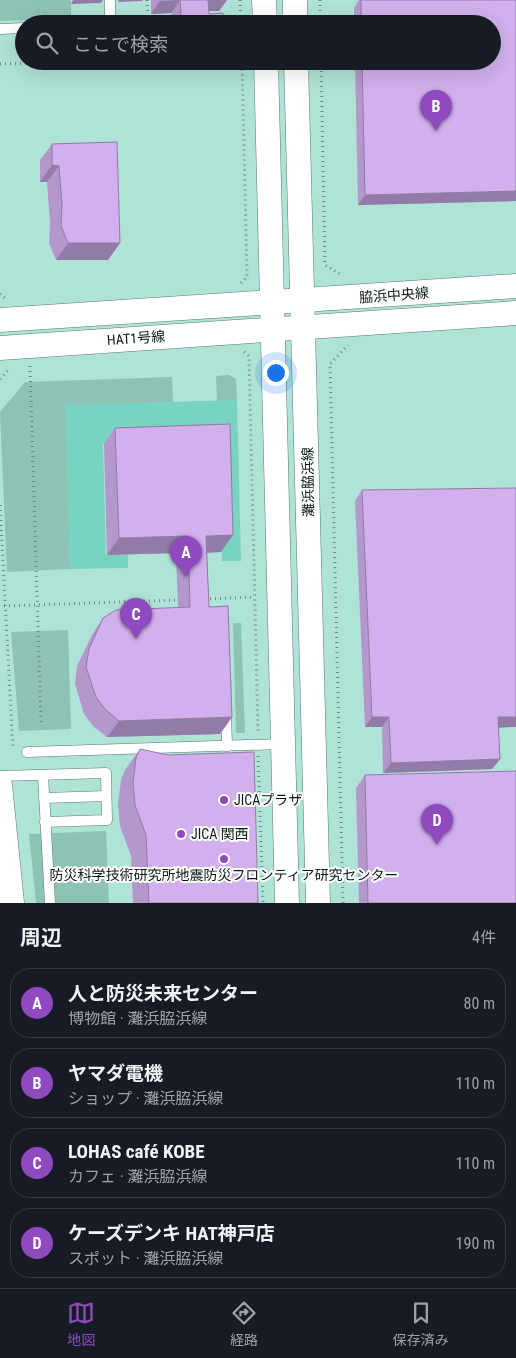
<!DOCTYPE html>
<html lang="ja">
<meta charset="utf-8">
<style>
:root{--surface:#171b24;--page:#242831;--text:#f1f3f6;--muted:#9ea1a6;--line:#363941;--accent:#8f4abf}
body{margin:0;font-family:"Roboto Condensed","Noto Sans JP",sans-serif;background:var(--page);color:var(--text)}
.you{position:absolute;left:275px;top:372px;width:18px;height:18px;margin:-12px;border:4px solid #fff;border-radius:50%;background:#1a73e8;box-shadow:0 0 0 8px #1a73e833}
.badge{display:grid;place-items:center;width:32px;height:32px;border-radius:50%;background:var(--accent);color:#fff;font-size:16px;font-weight:700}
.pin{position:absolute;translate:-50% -41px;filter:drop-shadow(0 1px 2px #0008)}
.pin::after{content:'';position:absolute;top:26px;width:18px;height:15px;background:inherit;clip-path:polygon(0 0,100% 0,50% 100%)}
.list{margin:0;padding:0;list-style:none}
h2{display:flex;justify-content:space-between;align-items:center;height:65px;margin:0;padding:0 20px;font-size:21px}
h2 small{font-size:16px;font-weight:400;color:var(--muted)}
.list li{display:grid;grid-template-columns:32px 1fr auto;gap:15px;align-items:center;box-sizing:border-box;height:70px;margin:0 10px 10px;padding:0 10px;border:1px solid var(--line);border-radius:20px}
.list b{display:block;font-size:19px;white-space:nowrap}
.list p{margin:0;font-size:16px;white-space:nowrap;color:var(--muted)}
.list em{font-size:16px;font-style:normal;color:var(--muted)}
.icon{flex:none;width:28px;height:28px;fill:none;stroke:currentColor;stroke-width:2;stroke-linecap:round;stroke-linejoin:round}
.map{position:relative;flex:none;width:516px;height:903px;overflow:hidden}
.search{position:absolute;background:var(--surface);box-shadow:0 5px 20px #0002;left:15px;right:15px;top:15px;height:55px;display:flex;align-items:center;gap:12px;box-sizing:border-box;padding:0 18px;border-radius:28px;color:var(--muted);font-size:19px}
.sheet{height:385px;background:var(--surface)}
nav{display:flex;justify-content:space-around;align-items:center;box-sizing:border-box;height:70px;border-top:1px solid var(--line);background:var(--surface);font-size:14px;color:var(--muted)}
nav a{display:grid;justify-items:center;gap:2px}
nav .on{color:var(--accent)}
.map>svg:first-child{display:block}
</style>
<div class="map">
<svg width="516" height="903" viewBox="0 0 516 903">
<rect width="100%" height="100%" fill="#c4eee4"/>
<path fill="#b0e3d7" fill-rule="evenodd" d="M0,0H516V903H12L0,785ZM24,24H492V61H24Z"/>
<g fill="#8fc2b6">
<path d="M0,0H71V18L0,21Z"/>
<path d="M229,375L236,379L237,400L217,401L216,376Z"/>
<path d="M172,377L173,402L66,406L70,569L7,572L0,412L25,382Z"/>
<path d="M233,623H241L245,733H236Z"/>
<path d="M68,630L71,729L19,731L11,632Z"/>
<path d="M106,831L109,903H36L29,834Z"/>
</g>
<path fill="#78d3c0" d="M237,400L241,561H222L218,440L103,444L106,555H128V568L70,569L65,405Z"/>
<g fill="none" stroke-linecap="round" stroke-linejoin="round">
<g stroke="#527970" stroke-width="11">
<g id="service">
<path d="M110,0V24"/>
<path d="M123,24H129"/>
<path d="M0,29L24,28"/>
<path d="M226,712L227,746"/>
<path d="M27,752L283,744"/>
<path d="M43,775L50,903"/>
<path d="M0,776L106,773L107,820L45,822"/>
<path d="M44,798L106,796"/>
</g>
</g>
<g stroke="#527970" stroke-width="25">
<g id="tertiary">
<path d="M264,0L265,24"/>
<path d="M295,0V24"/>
<path d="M266,61L287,903"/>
<path d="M296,61L318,903"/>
<path d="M0,320L516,286"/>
<path d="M0,348L516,313"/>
<path d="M0,785L12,903"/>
</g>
</g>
<g stroke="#6c8a84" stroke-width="3" stroke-dasharray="1 4" stroke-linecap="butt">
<path d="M147,0L148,24"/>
<path d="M240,0L241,24"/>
<path d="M320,0V24"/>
<path d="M321,61L325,265L343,276"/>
<path d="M0,64L101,61"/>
<path d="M241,283L247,277L242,61"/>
<path d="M0,294L7,300"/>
<path d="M244,352L249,356L258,732"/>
<path d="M30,366L41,723"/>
<path d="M0,379L10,368"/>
<path d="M0,505L13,749"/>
<path d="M205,599L254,597"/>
<path d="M4,606L178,600"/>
<path d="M258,756L263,903"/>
<path d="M343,903L330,364L348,345"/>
</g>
<use href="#service" stroke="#fff" stroke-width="10"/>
<use href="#tertiary" stroke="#fff" stroke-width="24"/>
</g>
<g fill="#b497cc">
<path d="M151,0H227L219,11H208L209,14L223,24H162L168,16H172L171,13L151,14Z"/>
<path d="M359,0H516V201L358,205L355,61H492V24H354V8Z"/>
<path d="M52,144L120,243L108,260H56L49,243L50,222L47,182H40V160Z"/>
<path d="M115,428L221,552L207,553L209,607L232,717L220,734L107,737L93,726L84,714L75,684L77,666L92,635L103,618L178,608L176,553L107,555L104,444Z"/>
<path d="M362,490L498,727L500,759L492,769L383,773L382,727H365L355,501Z"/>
<path d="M140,749L258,903H133L131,856L120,826L118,804L121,780L125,770Z"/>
<path d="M365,775L516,903H359L356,788Z"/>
</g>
<g fill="#927ba6">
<path d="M73,0H103L101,3L71,4Z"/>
<path d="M119,0H143L142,1L118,2Z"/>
<path d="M180,0L171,13L151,14L160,1Z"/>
<path d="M207,0H227L219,11H199Z"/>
<path d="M52,165L59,166L47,182H40Z"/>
<path d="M516,191V201L358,205L365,195Z"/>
<path d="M68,243H120L108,260H56Z"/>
<path d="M233,535L221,552L195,553L206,536Z"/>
<path d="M188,536L176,553L107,555L119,538Z"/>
<path d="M232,717L220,734L107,737L119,721Z"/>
<path d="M372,717H389L382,727H365Z"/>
<path d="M498,717H516V727L491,728Z"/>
<path d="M500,759L492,769L383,773L391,763Z"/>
</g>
<g fill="#d1b0ed" stroke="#927ba6">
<path d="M180,0H208L209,14L223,13V24H168V16L181,15Z"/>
<path d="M361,0H516V191L365,195L362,61H492V24H361Z"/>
<path d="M117,142L120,243H68L61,226L62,205L59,166L52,165V144Z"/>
<path d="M230,424L233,535L206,536L209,607L228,606L232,717L119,721L105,709L96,697L86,667L89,649L103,618L116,610L190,607L188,536L119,538L115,428Z"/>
<path d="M516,488V717H498L500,759L391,763L389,717H372L362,490Z"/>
<path d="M140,749L168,755L254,752L258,903H149L146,835L135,805L133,783L136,758Z"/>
<path d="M516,771V903H368L365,775Z"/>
</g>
<g fill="#8f4abf" stroke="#fff" stroke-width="2">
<circle cx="224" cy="800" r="5"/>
<circle cx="181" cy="834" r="5"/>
<circle cx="224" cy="859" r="5"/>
</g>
<g text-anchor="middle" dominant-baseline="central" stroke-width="4" stroke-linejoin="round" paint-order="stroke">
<g font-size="14" fill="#081815" stroke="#fff">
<text transform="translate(394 295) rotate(-4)">脇浜中央線</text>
<text transform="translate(136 338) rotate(-4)">HAT1号線</text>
<text transform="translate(308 482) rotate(-91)">灘浜脇浜線</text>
</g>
<g font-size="14" fill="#081815" stroke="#fff" text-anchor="start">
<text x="234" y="800">JICAプラザ</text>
<text x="191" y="834">JICA 関西</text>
<text x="224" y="875" text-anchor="middle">防災科学技術研究所地震防災フロンティア研究センター</text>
</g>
</g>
</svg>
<div class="you"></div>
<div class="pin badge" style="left:186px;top:577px">A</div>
<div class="pin badge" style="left:436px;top:131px">B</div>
<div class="pin badge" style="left:136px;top:639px">C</div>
<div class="pin badge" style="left:437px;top:845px">D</div>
<div class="search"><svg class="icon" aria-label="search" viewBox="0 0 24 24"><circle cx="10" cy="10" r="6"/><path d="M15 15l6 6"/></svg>ここで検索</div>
</div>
<section class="sheet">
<h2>周辺<small>4件</small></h2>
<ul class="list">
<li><span class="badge">A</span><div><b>人と防災未来センター</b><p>博物館 · 灘浜脇浜線</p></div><em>80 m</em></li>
<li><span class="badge">B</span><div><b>ヤマダ電機</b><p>ショップ · 灘浜脇浜線</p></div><em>110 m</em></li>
<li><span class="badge">C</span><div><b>LOHAS café KOBE</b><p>カフェ · 灘浜脇浜線</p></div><em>110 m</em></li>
<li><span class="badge">D</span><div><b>ケーズデンキ HAT神戸店</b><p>スポット · 灘浜脇浜線</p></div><em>190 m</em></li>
</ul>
</section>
<nav>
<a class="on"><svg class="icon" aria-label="map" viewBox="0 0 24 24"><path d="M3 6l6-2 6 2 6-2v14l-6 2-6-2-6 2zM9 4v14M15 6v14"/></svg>地図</a>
<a><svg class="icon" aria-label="directions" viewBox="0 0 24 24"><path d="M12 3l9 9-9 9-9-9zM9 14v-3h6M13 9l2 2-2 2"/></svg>経路</a>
<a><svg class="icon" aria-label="saved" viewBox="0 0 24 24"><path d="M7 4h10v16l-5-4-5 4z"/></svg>保存済み</a>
</nav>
